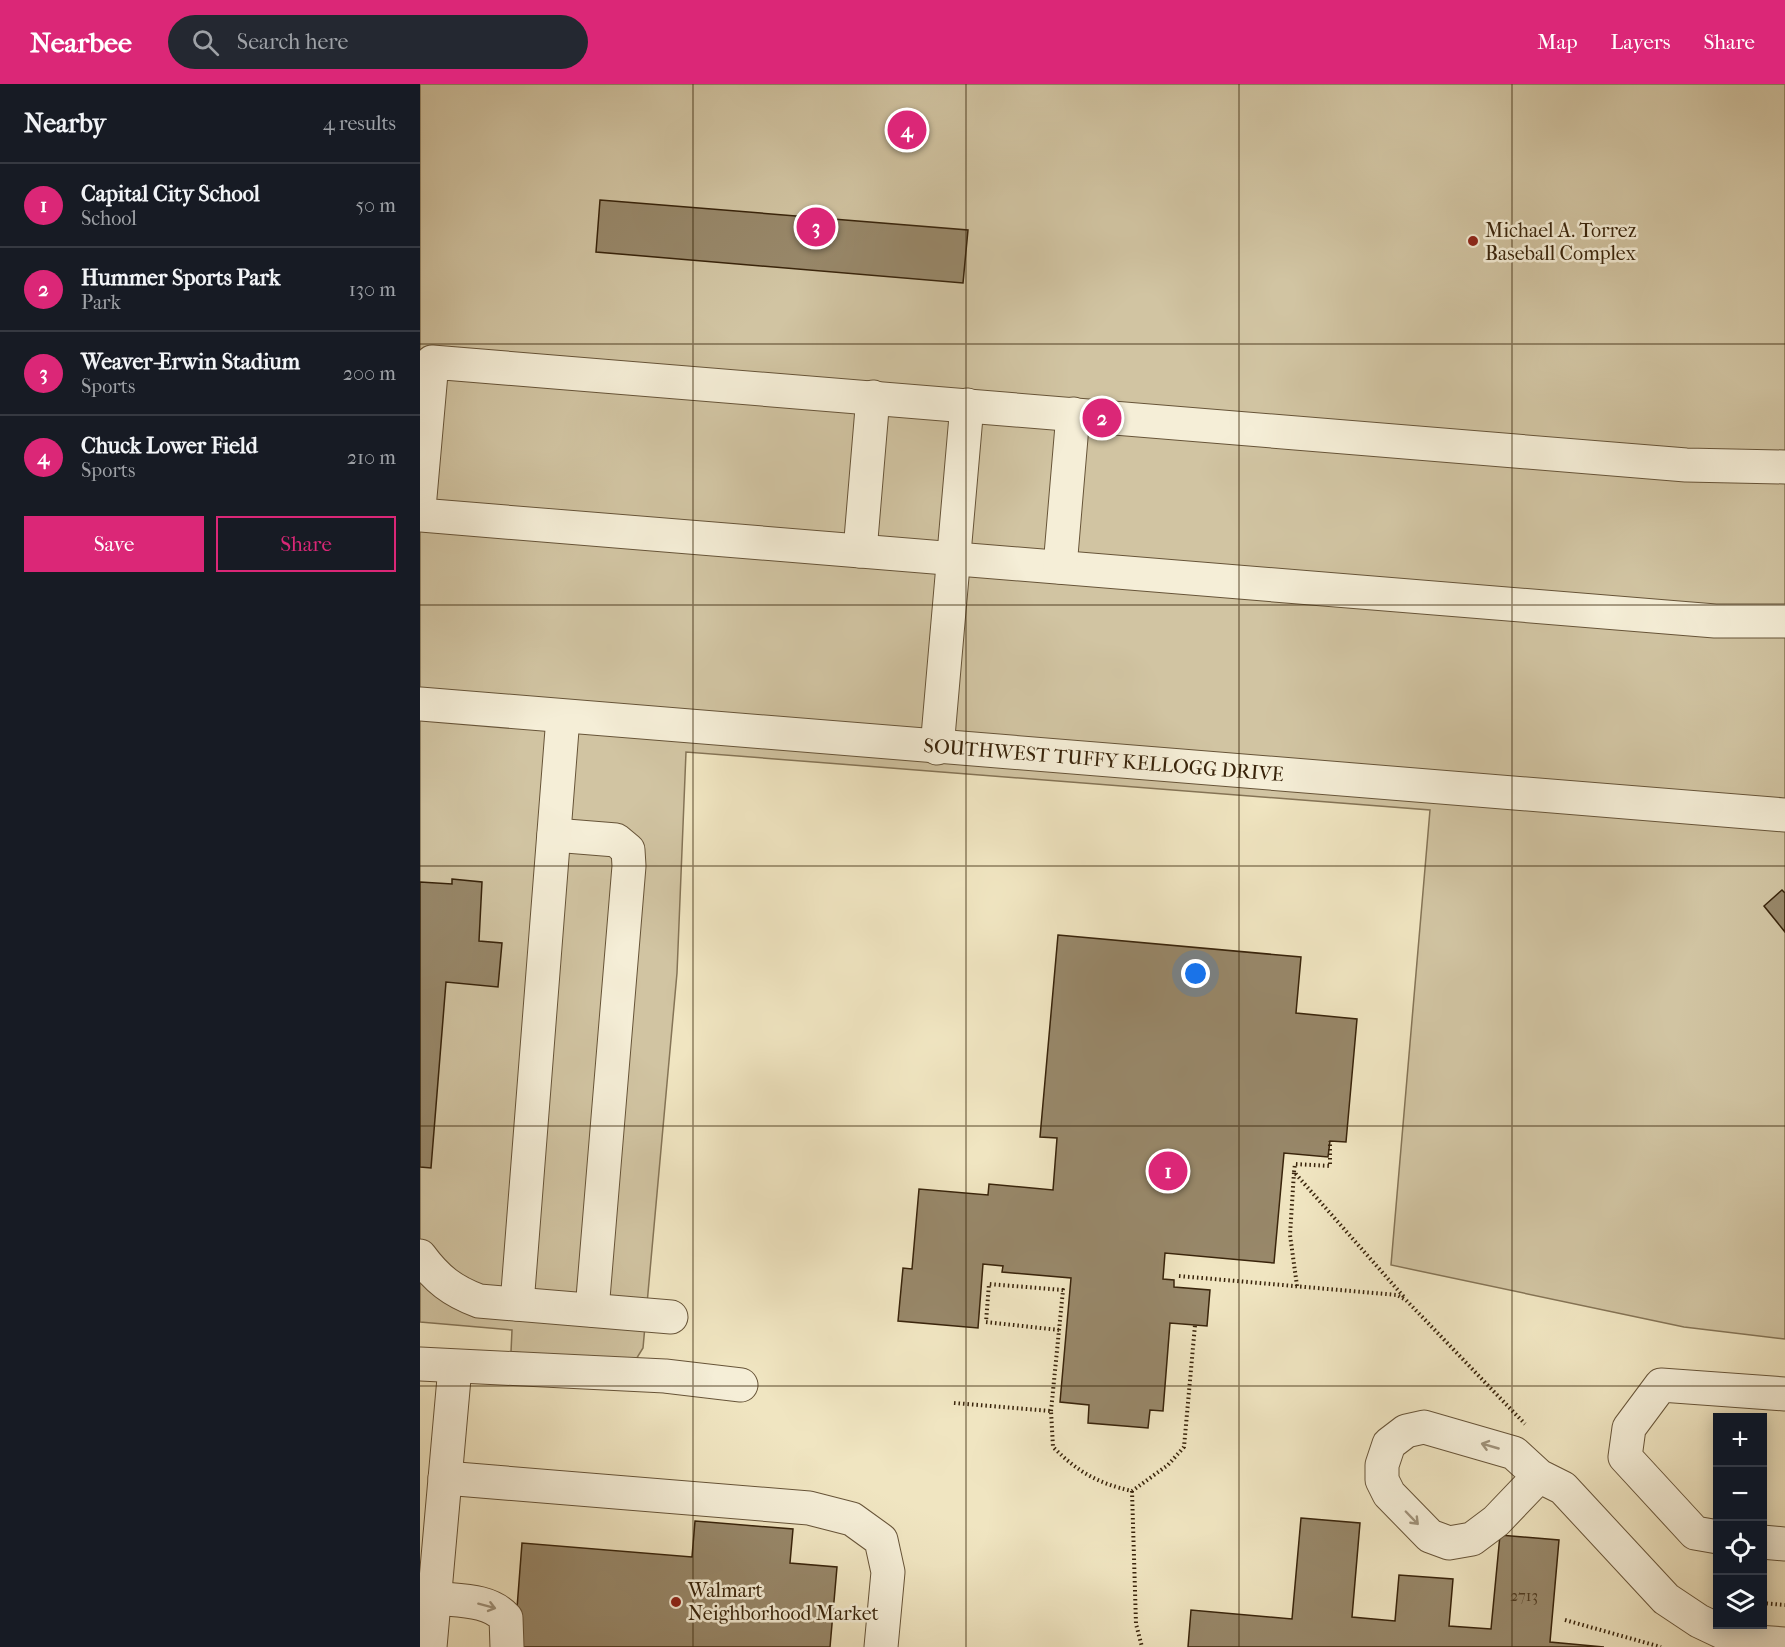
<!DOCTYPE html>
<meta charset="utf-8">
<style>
:root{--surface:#171b24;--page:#242831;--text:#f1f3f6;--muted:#9ea1a6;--line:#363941;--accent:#db2777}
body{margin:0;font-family:"IM FELL French Canon",serif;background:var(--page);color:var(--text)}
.controls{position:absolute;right:18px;bottom:18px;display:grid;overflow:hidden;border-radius:0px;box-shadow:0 3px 15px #0003}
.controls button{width:54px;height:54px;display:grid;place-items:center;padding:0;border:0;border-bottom:2px solid var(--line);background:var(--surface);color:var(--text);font:30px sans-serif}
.you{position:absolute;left:776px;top:890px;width:21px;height:21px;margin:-15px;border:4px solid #fff;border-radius:50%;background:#1a73e8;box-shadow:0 0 0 9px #1a73e833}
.badge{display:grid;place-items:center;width:39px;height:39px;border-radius:50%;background:var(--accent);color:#fff;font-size:20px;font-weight:700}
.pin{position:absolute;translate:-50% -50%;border:3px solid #fff;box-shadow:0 2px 6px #0006}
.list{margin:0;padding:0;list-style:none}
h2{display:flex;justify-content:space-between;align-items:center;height:78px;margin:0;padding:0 24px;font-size:26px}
h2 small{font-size:20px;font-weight:400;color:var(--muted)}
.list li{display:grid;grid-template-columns:39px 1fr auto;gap:18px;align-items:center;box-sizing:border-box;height:84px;padding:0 24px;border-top:2px solid var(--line)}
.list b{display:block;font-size:22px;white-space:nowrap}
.list p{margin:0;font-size:20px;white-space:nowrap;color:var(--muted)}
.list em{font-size:20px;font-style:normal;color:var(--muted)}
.actions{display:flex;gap:12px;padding:18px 24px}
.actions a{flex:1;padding:14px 0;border:2px solid var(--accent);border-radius:0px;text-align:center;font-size:21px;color:var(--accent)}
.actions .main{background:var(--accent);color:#fff}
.icon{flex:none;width:33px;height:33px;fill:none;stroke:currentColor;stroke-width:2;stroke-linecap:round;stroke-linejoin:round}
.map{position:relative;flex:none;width:1365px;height:1563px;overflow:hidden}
header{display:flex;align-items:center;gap:36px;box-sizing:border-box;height:84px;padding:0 30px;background:var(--accent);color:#fff}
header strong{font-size:28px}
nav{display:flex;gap:33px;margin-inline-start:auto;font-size:21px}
.search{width:420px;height:54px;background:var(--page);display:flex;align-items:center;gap:15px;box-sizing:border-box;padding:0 21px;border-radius:33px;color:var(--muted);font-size:22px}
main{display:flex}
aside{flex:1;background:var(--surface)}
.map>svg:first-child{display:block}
</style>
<header>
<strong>Nearbee</strong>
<div class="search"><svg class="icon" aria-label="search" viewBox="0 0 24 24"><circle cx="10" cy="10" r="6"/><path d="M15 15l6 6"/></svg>Search here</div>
<nav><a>Map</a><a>Layers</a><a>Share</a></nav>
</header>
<main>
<aside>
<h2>Nearby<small>4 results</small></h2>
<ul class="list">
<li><span class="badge">1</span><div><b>Capital City School</b><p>School</p></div><em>50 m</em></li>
<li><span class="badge">2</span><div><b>Hummer Sports Park</b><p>Park</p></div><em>130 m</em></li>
<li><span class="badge">3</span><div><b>Weaver-Erwin Stadium</b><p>Sports</p></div><em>200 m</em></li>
<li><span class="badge">4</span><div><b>Chuck Lower Field</b><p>Sports</p></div><em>210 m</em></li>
</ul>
<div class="actions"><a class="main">Save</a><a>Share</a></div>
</aside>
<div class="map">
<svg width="1365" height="1563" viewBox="0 0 1365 1563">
<rect width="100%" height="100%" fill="#f0e5c1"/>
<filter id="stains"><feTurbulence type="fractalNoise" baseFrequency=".00333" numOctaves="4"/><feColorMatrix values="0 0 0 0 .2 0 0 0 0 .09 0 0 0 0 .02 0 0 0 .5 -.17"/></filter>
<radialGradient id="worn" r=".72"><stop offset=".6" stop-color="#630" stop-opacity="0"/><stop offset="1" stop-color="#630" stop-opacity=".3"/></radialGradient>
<path fill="#d1c4a2" stroke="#857456" stroke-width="1.5" d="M0,0H1365V1255L1264,1243L971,1181L1010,726L266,668L257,889L223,1264L215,1277L91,1268L92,1246L0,1238Z"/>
<g fill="#98886a" stroke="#39240b" stroke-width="1.5">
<path d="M180,116L548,146L543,199L176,168Z"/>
<path d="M32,795L62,798L59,857L82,859L78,903L26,898L11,1084L0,1083V798L32,800Z"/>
<path d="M1362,806L1365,809V848L1344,822Z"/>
<path d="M638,851L881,873L876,929L937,935L926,1058L910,1057L908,1073L864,1069L854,1179L745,1169L743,1195L754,1196V1203L790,1206L787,1242L750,1239L743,1327L730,1326L728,1344L668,1339L669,1321L640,1318L651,1194L582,1188L583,1182L563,1180L558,1244L478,1237L483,1184L492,1185L499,1105L568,1111L569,1100L633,1106L637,1054L620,1053Z"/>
<path d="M881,1434L940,1439L932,1533L975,1537L979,1491L1033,1495L1029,1542L1071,1545L1080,1451L1139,1456L1130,1558L1184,1563H768L771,1526L872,1535Z"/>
<path d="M275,1437L373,1445L370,1479L417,1483L410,1563H94L102,1459L272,1473Z"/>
</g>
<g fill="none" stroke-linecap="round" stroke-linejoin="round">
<g stroke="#675438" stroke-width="35">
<g id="minor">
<path d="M0,413L12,278L1266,381L1365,383"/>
<path d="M0,431L1295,537H1365"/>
<path d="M440,467L453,313"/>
<path d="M640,483L653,330"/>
<path id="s1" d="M0,620L1365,731"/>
<path d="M517,664L547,321"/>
<path d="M134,751L196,756L208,766L209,782L172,1226"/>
<path d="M0,1172C17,1195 32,1207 59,1217L251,1233"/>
<path d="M97,1220L143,633"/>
<path d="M0,1280L245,1292L321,1301"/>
<path d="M1119,1392L1076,1437L1052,1455L1029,1459L1010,1452L969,1410L962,1396V1381L969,1360L986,1347L1004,1343L1094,1369L1119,1392L1143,1404L1246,1515L1279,1537L1321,1557L1365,1560"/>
<path d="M25,1394L389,1424L432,1435L461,1456L468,1488L461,1563"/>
<path d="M1298,1453L1275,1449L1205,1373L1209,1344L1241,1301L1365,1310"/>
<path d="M1342,1458L1365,1460"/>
<path d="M14,1514C39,1517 69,1515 86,1534L87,1563"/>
<path d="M10,1563L35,1283"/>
</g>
</g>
<g stroke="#39240b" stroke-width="4" stroke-dasharray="1.5 3" stroke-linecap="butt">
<path d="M874,1088L875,1080L910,1082V1057"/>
<path d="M759,1192L977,1211L986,1216L1105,1340"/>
<path d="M877,1202L870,1151L874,1088L984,1213"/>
<path d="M534,1319L631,1327L633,1363C658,1388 677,1399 712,1407L748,1381L764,1363L775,1241"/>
<path d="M631,1327L643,1206L569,1200L566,1238L639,1246"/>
<path d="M712,1407L716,1540L722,1563"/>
<path d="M1342,1519L1365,1521"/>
<path d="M1145,1536L1241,1563"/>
</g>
<use href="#minor" stroke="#f5eed7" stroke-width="33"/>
</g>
<defs><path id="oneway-shaft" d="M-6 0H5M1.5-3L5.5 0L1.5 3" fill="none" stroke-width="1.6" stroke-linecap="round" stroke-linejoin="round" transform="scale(1.5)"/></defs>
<g stroke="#a0937b">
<use href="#oneway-shaft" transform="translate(1070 1362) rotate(-164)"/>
<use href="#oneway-shaft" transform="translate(992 1434) rotate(46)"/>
<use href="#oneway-shaft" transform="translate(67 1522) rotate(15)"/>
</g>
<path fill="none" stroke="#39240b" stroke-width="1.5" stroke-opacity="0.55" d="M273,0V1563M546,0V1563M819,0V1563M1092,0V1563M0,260H1365M0,521H1365M0,782H1365M0,1042H1365M0,1302H1365"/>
<g fill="#8f2418" stroke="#f5eed7" stroke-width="2">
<circle cx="1053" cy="157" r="6"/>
<circle cx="256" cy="1518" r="6"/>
</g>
<g text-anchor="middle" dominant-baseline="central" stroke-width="5" stroke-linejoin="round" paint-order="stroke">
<g font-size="16" fill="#513d23">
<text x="1104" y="1511">2713</text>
</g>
<g font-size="20" fill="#39240b" stroke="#f5eed7" text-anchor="start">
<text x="1065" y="146">Michael A. Torrez<tspan x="1065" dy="23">Baseball Complex</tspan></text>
<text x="268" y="1506">Walmart<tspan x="268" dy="23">Neighborhood Market</tspan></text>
</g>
<g font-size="20" fill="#39240b" stroke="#f5eed7">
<text stroke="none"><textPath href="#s1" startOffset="686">SOUTHWEST TUFFY KELLOGG DRIVE</textPath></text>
</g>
</g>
<rect width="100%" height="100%" filter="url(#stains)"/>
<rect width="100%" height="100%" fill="url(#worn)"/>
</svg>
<div class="controls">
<button>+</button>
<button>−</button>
<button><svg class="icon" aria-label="locate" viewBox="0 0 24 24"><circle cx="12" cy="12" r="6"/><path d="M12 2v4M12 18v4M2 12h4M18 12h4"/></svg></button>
<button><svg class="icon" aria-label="layers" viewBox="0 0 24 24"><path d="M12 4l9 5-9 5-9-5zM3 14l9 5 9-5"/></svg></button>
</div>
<div class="you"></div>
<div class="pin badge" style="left:748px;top:1087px">1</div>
<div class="pin badge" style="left:682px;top:334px">2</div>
<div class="pin badge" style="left:396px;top:143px">3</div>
<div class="pin badge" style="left:487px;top:46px">4</div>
</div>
</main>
